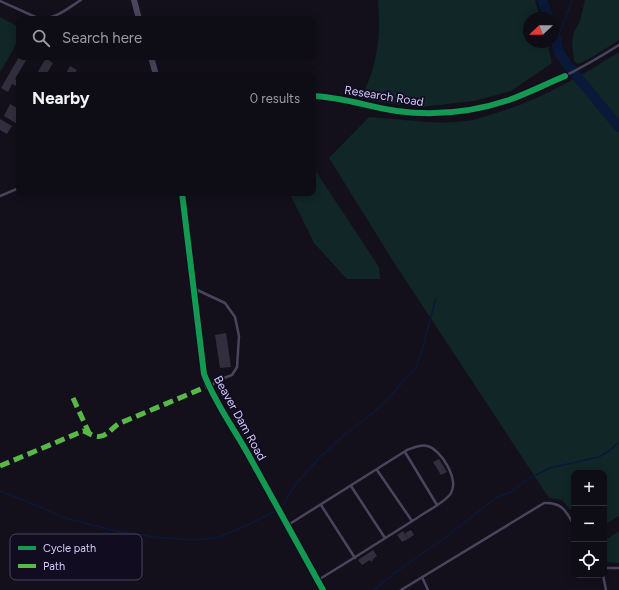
<!DOCTYPE html>
<meta charset="utf-8">
<style>
:root{--surface:#0e0c14;--page:#1c1a22;--text:#f1f3f6;--muted:#9b9ba0;--line:#2e2c34}
body{margin:0;font-family:Figtree,sans-serif;background:var(--page);color:var(--text)}
.controls{position:absolute;right:12px;bottom:12px;display:grid;overflow:hidden;border-radius:8px;box-shadow:0 2px 10px #0003}
.controls button{width:36px;height:36px;display:grid;place-items:center;padding:0;border:0;border-bottom:1px solid var(--line);background:var(--surface);color:var(--text);font:20px sans-serif}
.compass{position:absolute;left:523px;top:12px;width:36px;height:36px;border-radius:50%;background:var(--surface);box-shadow:0 2px 10px #0003;rotate:248deg}
.list{margin:0;padding:0;list-style:none}
h2{display:flex;justify-content:space-between;align-items:center;height:52px;margin:0;padding:0 16px;font-size:17px}
h2 small{font-size:13px;font-weight:400;color:var(--muted)}
.icon{flex:none;width:22px;height:22px;fill:none;stroke:currentColor;stroke-width:2;stroke-linecap:round;stroke-linejoin:round}
.map{position:relative;flex:none;width:619px;height:590px;overflow:hidden}
.search{position:absolute;background:var(--surface);box-shadow:0 2px 10px #0003;left:16px;top:16px;width:300px;height:44px;display:flex;align-items:center;gap:10px;box-sizing:border-box;padding:0 14px;border-radius:8px;color:var(--muted);font-size:15px}
.panel{position:absolute;background:var(--surface);box-shadow:0 2px 10px #0003;left:16px;top:72px;width:300px;height:124px;border-radius:8px}
.map>svg:first-child{display:block}
</style>
<div class="map">
<svg width="619" height="590" viewBox="0 0 619 590">
<rect width="100%" height="100%" fill="#13101b"/>
<g fill="#102627">
<path d="M378,0H535L540,18H529V42H547L552,63L511,91L474,101L421,107L386,103L360,98C378,68 381,34 378,0Z"/>
<path d="M585,0H619V40L589,59L578,64L574,61L572,42L574,32L580,21Z"/>
<path d="M0,17L19,27C19,45 8,58 0,72Z"/>
<path d="M619,52V516L604,525V473H574V514L562,500L549,498L393,261L329,158L369,117C403,119 439,126 473,120C480,118 487,116 493,114C540,100 578,78 619,52Z"/>
<path d="M313,167L379,267L380,279H347L314,243L291,196L290,193H313Z"/>
<path d="M619,531V563L604,562V541Z"/>
</g>
<g fill="none" stroke-linecap="round" stroke-linejoin="round">
<g stroke="#0a1839" stroke-width="1.5">
<path d="M557,40L572,0"/>
<path d="M0,491L43,508L62,517L116,531L155,537L192,540L217,538L248,525L273,512"/>
<path d="M283,505L295,485L318,459L344,435L369,416L385,402L416,367L421,354L436,298"/>
<path d="M374,590L396,572L446,537L497,497L509,493L528,479L550,468L599,457L609,451L619,442"/>
</g>
<g stroke="#0a1839" stroke-width="10">
<path d="M542,0L549,18"/>
<path d="M553,28L557,40V47L560,54L566,63L619,127"/>
</g>
</g>
<g fill="#312e3e">
<path d="M19,57H28L15,79L19,81L16,86L12,84L8,92L1,88Z"/>
<path d="M46,58L53,63L46,75H36Z"/>
<path d="M70,66L77,70L74,75H65Z"/>
<path d="M10,104L19,109V125L4,116Z"/>
<path d="M0,119L12,126L7,134L0,130Z"/>
<path d="M226,333L231,367L220,368L215,335Z"/>
<path d="M439,459L447,472L441,475L433,462Z"/>
<path d="M411,530L414,535L408,539L405,533Z"/>
<path d="M403,531L408,539L402,542L397,535Z"/>
<path d="M373,550L377,556L373,559V560L371,562L370,560L362,565L358,560Z"/>
</g>
<g fill="none" stroke-linecap="round" stroke-linejoin="round">
<g stroke="#48455c" stroke-width="2.5">
<path d="M0,1L40,19"/>
<path d="M40,19C56,19 68,8 81,0"/>
<path d="M313,96C337,97 361,105 385,109C396,111 407,112 418,113C487,119 562,81 619,45"/>
<path d="M0,196L19,188"/>
<path d="M195,289L225,303L235,317L239,336L237,367L232,375L216,381L211,387"/>
<path d="M405,452L437,505"/>
<path d="M377,470L412,521"/>
<path d="M351,486L385,538"/>
<path d="M321,505L355,558"/>
<path d="M288,525L407,450C413,448 421,444 427,446C441,449 459,479 451,493C446,502 425,512 417,518C384,539 351,560 318,580"/>
<path d="M604,568H619"/>
<path d="M603,575L606,590"/>
<path d="M422,577L428,590"/>
<path d="M401,590L544,503C562,502 566,511 574,525"/>
</g>
<g stroke="#48455c" stroke-width="6">
<path d="M134,0L139,19"/>
<path d="M151,57L156,75"/>
<path d="M182,193L204,374C215,403 233,427 248,454C273,500 298,545 323,590"/>
</g>
<g stroke="#58b947" stroke-width="5" stroke-dasharray="10 5" stroke-linecap="butt">
<path d="M73,398L89,433"/>
<path d="M0,466L83,431C88,432 90,435 95,436C105,439 111,429 118,424L208,386"/>
</g>
<g stroke="#110c1f" stroke-width="8">
<g id="cycleway">
<path d="M313,96C342,97 369,107 397,111C434,116 473,112 509,100C528,93 546,84 565,76"/>
<path d="M182,193L204,374C215,403 233,427 248,454C273,500 298,545 323,590"/>
</g>
</g>
<use href="#cycleway" stroke="#139951" stroke-width="6"/>
</g>
<g text-anchor="middle" dominant-baseline="central" stroke-width="3.5" stroke-linejoin="round" paint-order="stroke">
<g font-size="12" fill="#d3cbff" stroke="#110c1f">
<text transform="translate(384 96) rotate(9)">Research Road</text>
<text transform="translate(240 418) rotate(61)">Beaver Dam Road</text>
</g>
</g>
<rect x="10" y="534" width="132" height="46" rx="6" fill="#110c1f" stroke="#4b4562" stroke-width="1"/>
<rect x="18" y="546" width="18" height="4" fill="#139951"/>
<rect x="18" y="564" width="18" height="4" fill="#58b947"/>
<g font-size="11" fill="#d3cbff">
<text x="43" y="552">Cycle path</text>
<text x="43" y="570">Path</text>
</g>
</svg>
<div class="controls">
<button>+</button>
<button>−</button>
<button><svg class="icon" aria-label="locate" viewBox="0 0 24 24"><circle cx="12" cy="12" r="6"/><path d="M12 2v4M12 18v4M2 12h4M18 12h4"/></svg></button>
</div>
<svg class="compass" viewBox="-18 -18 36 36"><path d="M0-13l5 13h-10z" fill="#e53935"/><path d="M0 13l5-13h-10z" fill="#9b9ba0"/></svg>
<div class="search"><svg class="icon" aria-label="search" viewBox="0 0 24 24"><circle cx="10" cy="10" r="6"/><path d="M15 15l6 6"/></svg>Search here</div>
<section class="panel">
<h2>Nearby<small>0 results</small></h2>
<ul class="list">
</ul>
</section>
</div>
